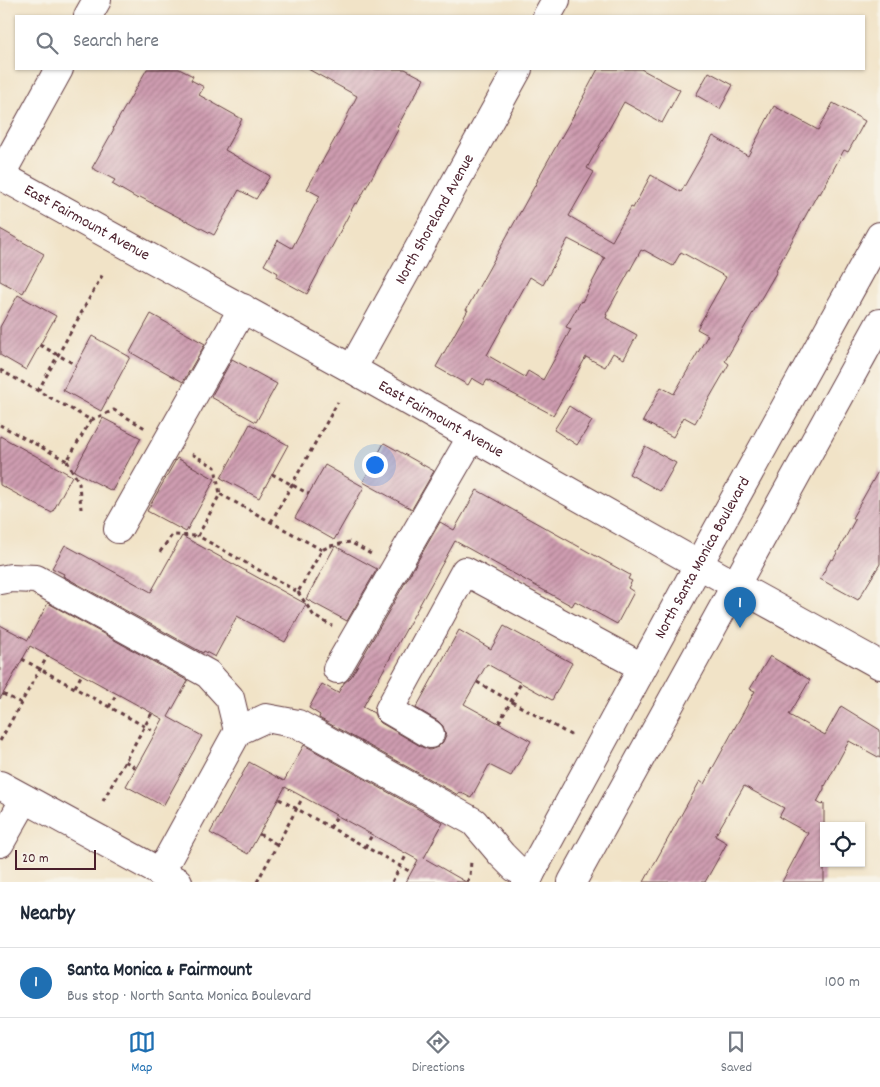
<!DOCTYPE html>
<meta charset="utf-8">
<style>
:root{--surface:#fff;--page:#f2f2f3;--text:#1f2937;--muted:#747a83;--line:#e0e1e3;--accent:#1f6fb2}
body{margin:0;font-family:Dekko,sans-serif;background:var(--page);color:var(--text)}
.controls{position:absolute;right:15px;bottom:15px;display:grid;overflow:hidden;border-radius:0px;box-shadow:0 1px 4px #0004}
.controls button{width:45px;height:45px;display:grid;place-items:center;padding:0;border:0;border-bottom:1px solid var(--line);background:var(--surface);color:var(--text);font:25px sans-serif}
.scale{position:absolute;left:15px;bottom:12px;width:81px;box-sizing:border-box;padding-left:5px;border:2px solid #4a1f2b;border-top:0;font-size:14px;line-height:18px;white-space:nowrap;color:#4a1f2b;-webkit-text-stroke:4px #f7f3e8;paint-order:stroke}
.you{position:absolute;left:374px;top:464px;width:18px;height:18px;margin:-12px;border:4px solid #fff;border-radius:50%;background:#1a73e8;box-shadow:0 0 0 8px #1a73e833}
.badge{display:grid;place-items:center;width:32px;height:32px;border-radius:50%;background:var(--accent);color:#fff;font-size:16px;font-weight:700}
.pin{position:absolute;translate:-50% -41px;filter:drop-shadow(0 1px 2px #0008)}
.pin::after{content:'';position:absolute;top:26px;width:18px;height:15px;background:inherit;clip-path:polygon(0 0,100% 0,50% 100%)}
.list{margin:0;padding:0;list-style:none}
h2{display:flex;justify-content:space-between;align-items:center;height:65px;margin:0;padding:0 20px;font-size:21px}
h2 small{font-size:16px;font-weight:400;color:var(--muted)}
.list li{display:grid;grid-template-columns:32px 1fr auto;gap:15px;align-items:center;box-sizing:border-box;height:70px;padding:0 20px;border-top:1px solid var(--line)}
.list b{display:block;font-size:19px;white-space:nowrap}
.list p{margin:0;font-size:16px;white-space:nowrap;color:var(--muted)}
.list em{font-size:16px;font-style:normal;color:var(--muted)}
.icon{flex:none;width:28px;height:28px;fill:none;stroke:currentColor;stroke-width:2;stroke-linecap:round;stroke-linejoin:round}
.map{position:relative;flex:none;width:880px;height:882px;overflow:hidden}
.search{position:absolute;background:var(--surface);box-shadow:0 1px 4px #0004;left:15px;right:15px;top:15px;height:55px;display:flex;align-items:center;gap:12px;box-sizing:border-box;padding:0 18px;border-radius:0px;color:var(--muted);font-size:19px}
.sheet{height:135px;background:var(--surface)}
nav{display:flex;justify-content:space-around;align-items:center;box-sizing:border-box;height:70px;border-top:1px solid var(--line);background:var(--surface);font-size:14px;color:var(--muted)}
nav a{display:grid;justify-items:center;gap:2px}
nav .on{color:var(--accent)}
.map>svg:first-child{display:block}
</style>
<div class="map">
<svg width="880" height="882" viewBox="0 0 880 882">
<defs>
<pattern id="building-hatch" width="6" height="6" patternUnits="userSpaceOnUse" patternTransform="scale(1.25)"><rect width="6" height="6" fill="#ce9cb0"/><path d="M-1 1l2-2M0 6l6-6M5 7l2-2" fill="none" stroke="#a97f8f"/></pattern>
</defs>
<rect width="100%" height="100%" fill="#f7f3e8"/>
<filter id="ink" filterUnits="userSpaceOnUse"><feTurbulence type="fractalNoise" baseFrequency=".02" numOctaves="2"/><feDisplacementMap in="SourceGraphic" scale="10" xChannelSelector="R" yChannelSelector="G"/><feConvolveMatrix kernelMatrix="1 2 1 2 8 2 1 2 1" color-interpolation-filters="sRGB"/></filter>
<filter id="wash" filterUnits="userSpaceOnUse"><feTurbulence type="fractalNoise" baseFrequency=".0096" numOctaves="4" result="noise"/><feDisplacementMap in="SourceGraphic" scale="20" xChannelSelector="R" yChannelSelector="G"/><feGaussianBlur stdDeviation="1.12" result="paint"/><feColorMatrix in="noise" values="0 0 0 0 0 0 0 0 0 0 0 0 0 0 0 0 0 1.4 0 .05"/><feComposite in="paint" operator="in"/></filter>
<g filter="url(#wash)">
<rect width="100%" height="100%" fill="#f1e3c7"/>
<g id="blocks">
<g fill="url(#building-hatch)" fill-rule="evenodd">
<path d="M147,69H179L193,76L191,80L204,87L199,95L242,119L225,150L270,176L256,199L239,190L214,235L186,220V221L140,197L138,199L112,184L115,180L92,168L114,129L113,128Z"/>
<path d="M308,69H405L424,79L397,127L399,128L382,159L357,204L355,203L307,294L276,277L278,273L264,265L278,240L292,248L320,196L307,189L347,117V116L357,96Z"/>
<path d="M598,69H641L680,90L662,123L624,102L587,168L594,172L569,216L612,241L631,207L633,208L651,175L681,192L713,136L748,156L774,106L818,130L833,103L865,121L848,152L844,150L820,194L818,193L776,270L777,271L725,361L729,364L695,423L684,417L673,437L643,421L661,387L674,394L708,335L697,329L726,277L681,252L673,266L644,250L643,251L641,250L606,314L607,315L606,318L637,335L624,359L613,353L605,367L586,357L553,415L487,380L484,385L472,378L468,385L436,367L468,310H466L538,180H537L584,97H583ZM568,239L605,258L582,302L581,301L566,327L571,329L543,380L528,371L525,377L487,355L530,277L543,285Z"/>
<path d="M709,72L733,85L720,109L696,95Z"/>
<path d="M0,229L44,254L23,293L0,281Z"/>
<path d="M18,295L56,316L26,370L0,355V327Z"/>
<path d="M151,314L205,344L183,382L130,352Z"/>
<path d="M92,336L130,357L101,411L63,390Z"/>
<path d="M232,359L277,384L256,422L211,397Z"/>
<path d="M569,406L592,421L577,445L554,430Z"/>
<path d="M103,418L141,438L112,491L74,471Z"/>
<path d="M250,424L288,445L259,498L221,478Z"/>
<path d="M0,436L72,476L52,513L0,485Z"/>
<path d="M384,443L434,471L412,509L363,482Z"/>
<path d="M645,446L676,463L660,491L629,474Z"/>
<path d="M177,458L215,479L186,532L147,511Z"/>
<path d="M325,465L364,487L334,540L295,518Z"/>
<path d="M880,468V564L858,600L820,579L831,559L833,560L855,520L852,518Z"/>
<path d="M477,490L630,575L628,579L632,581L628,588L634,592L617,624L575,601L572,606L455,541L363,707L374,713L376,718L381,723L422,747L430,750L438,747L443,742L446,735L443,726L438,721L416,708L459,630L491,649L504,626L572,663L552,700L487,664L464,704L531,741L511,776L489,765L471,798L460,792L458,795L319,718L320,715L309,708L322,684L338,693L344,683L351,677L440,522L454,530Z"/>
<path d="M182,536L306,604L285,642L237,616L215,657L204,651L203,653L63,576L64,574L52,568L65,545L151,592Z"/>
<path d="M335,546L377,569L347,621L306,599Z"/>
<path d="M48,603L188,681L168,717L202,736L163,806L126,786L163,719L30,646L0,699V625L28,640Z"/>
<path d="M770,656L810,680L789,715L825,735L841,706L880,730V758L849,741L825,786L824,785V789L817,802L822,805L824,803V882H782L808,833L779,817L784,808L744,786L715,836L727,843L705,882H644L700,781L704,784L755,691L750,689Z"/>
<path d="M304,745L443,823L424,858L466,882H406L418,860L285,787L248,854L210,833L249,762L284,781Z"/>
</g>
</g>
</g>
<g filter="url(#ink)">
<use href="#blocks" fill-opacity="0" stroke="#633c42" stroke-width="1"/>
<g fill="none" stroke-linecap="round" stroke-linejoin="round">
<g stroke="#633c42" stroke-width="30">
<g id="minor">
<path d="M88,16L97,0"/>
<path d="M547,16L556,0"/>
<path id="s1" d="M0,175L352,369L735,585L880,665"/>
<path d="M0,176L59,69"/>
<path id="s2" d="M352,369L518,69"/>
<path d="M118,529L243,308"/>
<path d="M0,580L11,578L36,579L208,674L230,698L238,731L266,718L298,724L474,822L502,855L515,868L530,875"/>
<path d="M337,669L472,436"/>
<path d="M430,734L389,710L465,571L642,667"/>
<path d="M0,785L178,882"/>
<path d="M0,843L25,799"/>
<path d="M160,873L238,731"/>
<path id="s3" d="M526,882L713,538L880,236"/>
<path d="M572,882L880,323"/>
</g>
</g>
<g stroke="#633c42" stroke-width="3" stroke-dasharray="4 4" stroke-linecap="butt">
<path d="M40,345L76,365"/>
<path d="M0,370L91,420L67,461L0,425"/>
<path d="M38,391L104,272"/>
<path d="M91,420L114,410L145,428"/>
<path d="M192,454L215,467L220,494"/>
<path d="M67,461L79,483L81,509"/>
<path d="M272,474L309,494"/>
<path d="M271,522L338,402"/>
<path d="M322,550L220,494L198,536L298,592L322,550L330,546L350,542L371,554"/>
<path d="M160,552L172,535L198,536"/>
<path d="M298,592L314,616L332,626"/>
<path d="M22,659L155,732"/>
<path d="M477,682L574,737"/>
<path d="M75,687L82,674"/>
<path d="M3,694L21,703"/>
<path d="M109,707L117,693"/>
<path d="M499,723L521,683"/>
<path d="M0,741L48,655"/>
<path d="M125,761L136,768"/>
<path d="M279,799L411,872"/>
<path d="M103,801L152,713"/>
<path d="M330,828L337,816"/>
<path d="M259,834L278,845"/>
<path d="M365,847L372,835"/>
<path d="M257,882L303,797"/>
<path d="M392,882L407,854"/>
<path d="M467,882L470,877L471,860"/>
</g>
<use href="#minor" stroke="#fff" stroke-width="28"/>
</g>
</g>
<g text-anchor="middle" dominant-baseline="central" stroke-width="4.5" stroke-linejoin="round" paint-order="stroke">
<g font-size="16" fill="#4a1f2b" stroke="#f7f3e8">
<text stroke="none"><textPath href="#s2" startOffset="171">North Shoreland Avenue</textPath></text>
<text stroke="none"><textPath href="#s1" startOffset="99">East Fairmount Avenue</textPath></text>
<text stroke="none"><textPath href="#s1" startOffset="504">East Fairmount Avenue</textPath></text>
<text stroke="none"><textPath href="#s3" startOffset="369">North Santa Monica Boulevard</textPath></text>
</g>
</g>
</svg>
<div class="controls">
<button><svg class="icon" aria-label="locate" viewBox="0 0 24 24"><circle cx="12" cy="12" r="6"/><path d="M12 2v4M12 18v4M2 12h4M18 12h4"/></svg></button>
</div>
<div class="scale">20 m</div>
<div class="you"></div>
<div class="pin badge" style="left:740px;top:628px">1</div>
<div class="search"><svg class="icon" aria-label="search" viewBox="0 0 24 24"><circle cx="10" cy="10" r="6"/><path d="M15 15l6 6"/></svg>Search here</div>
</div>
<section class="sheet">
<h2>Nearby<small></small></h2>
<ul class="list">
<li><span class="badge">1</span><div><b>Santa Monica &amp; Fairmount</b><p>Bus stop · North Santa Monica Boulevard</p></div><em>100 m</em></li>
</ul>
</section>
<nav>
<a class="on"><svg class="icon" aria-label="map" viewBox="0 0 24 24"><path d="M3 6l6-2 6 2 6-2v14l-6 2-6-2-6 2zM9 4v14M15 6v14"/></svg>Map</a>
<a><svg class="icon" aria-label="directions" viewBox="0 0 24 24"><path d="M12 3l9 9-9 9-9-9zM9 14v-3h6M13 9l2 2-2 2"/></svg>Directions</a>
<a><svg class="icon" aria-label="saved" viewBox="0 0 24 24"><path d="M7 4h10v16l-5-4-5 4z"/></svg>Saved</a>
</nav>
